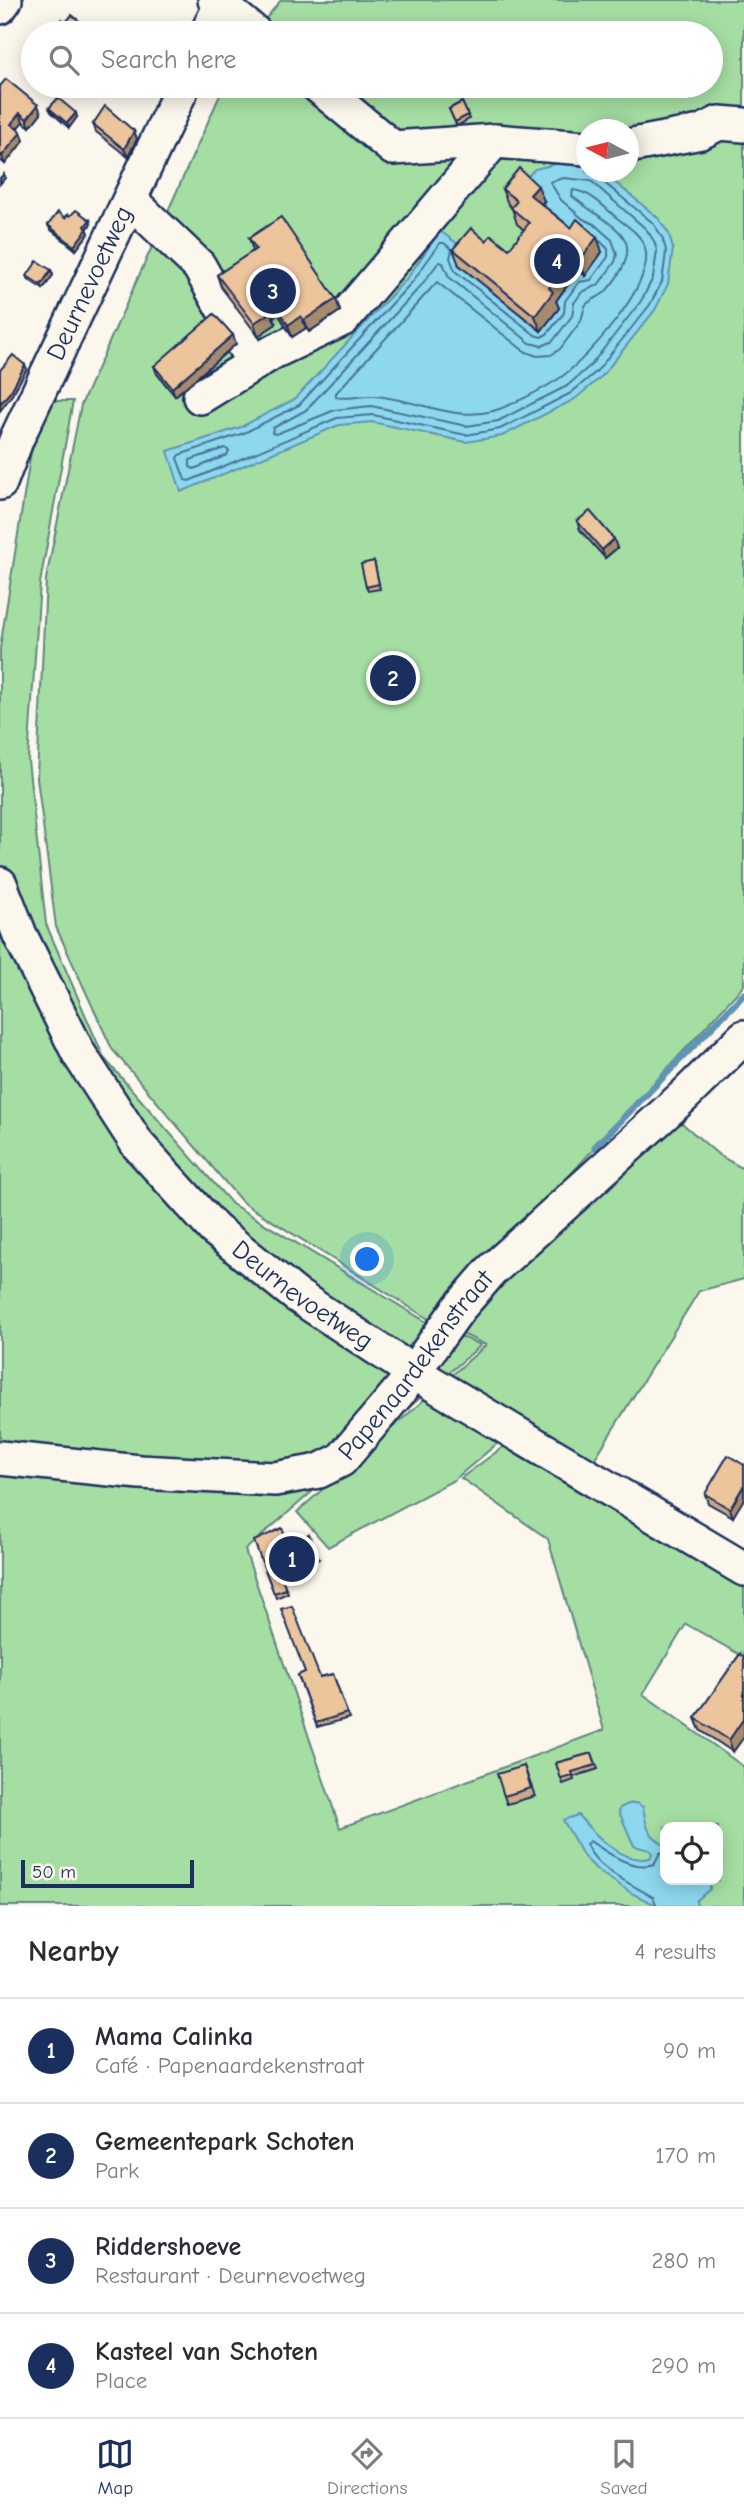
<!DOCTYPE html>
<meta charset="utf-8">
<style>
:root{--surface:#fff;--page:#f2f2f3;--text:#2b2b33;--muted:#7c7c81;--line:#e1e1e2;--accent:#1b2f5e}
body{margin:0;font-family:"Comic Neue",sans-serif;background:var(--page);color:var(--text)}
.controls{position:absolute;right:21px;bottom:21px;display:grid;overflow:hidden;border-radius:14px;box-shadow:0 4px 18px #0003}
.controls button{width:63px;height:63px;display:grid;place-items:center;padding:0;border:0;border-bottom:2px solid var(--line);background:var(--surface);color:var(--text);font:35px sans-serif}
.compass{position:absolute;left:576px;top:119px;width:63px;height:63px;border-radius:50%;background:var(--surface);box-shadow:0 4px 18px #0003;rotate:277deg}
.scale{position:absolute;left:21px;bottom:18px;width:173px;box-sizing:border-box;padding-left:7px;border:4px solid #1b2f5e;border-top:0;font-size:19px;line-height:24px;white-space:nowrap;color:#1b2f5e;-webkit-text-stroke:5px #fbf7ec;paint-order:stroke}
.you{position:absolute;left:368px;top:1260px;width:24px;height:24px;margin:-18px;border:5px solid #fff;border-radius:50%;background:#1a73e8;box-shadow:0 0 0 10px #1a73e833}
.badge{display:grid;place-items:center;width:46px;height:46px;border-radius:50%;background:var(--accent);color:#fff;font-size:23px;font-weight:700}
.pin{position:absolute;translate:-50% -50%;border:4px solid #fff;box-shadow:0 2px 7px #0006}
.list{margin:0;padding:0;list-style:none}
h2{display:flex;justify-content:space-between;align-items:center;height:91px;margin:0;padding:0 28px;font-size:30px}
h2 small{font-size:23px;font-weight:400;color:var(--muted)}
.list li{display:grid;grid-template-columns:46px 1fr auto;gap:21px;align-items:center;box-sizing:border-box;height:105px;padding:0 28px;border-top:2px solid var(--line)}
.list b{display:block;font-size:26px;white-space:nowrap}
.list p{margin:0;font-size:23px;white-space:nowrap;color:var(--muted)}
.list em{font-size:23px;font-style:normal;color:var(--muted)}
.icon{flex:none;width:38px;height:38px;fill:none;stroke:currentColor;stroke-width:2;stroke-linecap:round;stroke-linejoin:round}
.map{position:relative;flex:none;width:744px;height:1906px;overflow:hidden}
.search{position:absolute;background:var(--surface);box-shadow:0 4px 18px #0003;left:21px;right:21px;top:21px;height:77px;display:flex;align-items:center;gap:18px;box-sizing:border-box;padding:0 24px;border-radius:38px;color:var(--muted);font-size:26px}
.sheet{height:511px;background:var(--surface)}
nav{display:flex;justify-content:space-around;align-items:center;box-sizing:border-box;height:98px;border-top:2px solid var(--line);background:var(--surface);font-size:19px;color:var(--muted)}
nav a{display:grid;justify-items:center;gap:4px}
nav .on{color:var(--accent)}
.map>svg:first-child{display:block}
</style>
<div class="map">
<svg width="744" height="1906" viewBox="0 0 744 1906">
<rect width="100%" height="100%" fill="#fbf7ec"/>
<filter id="ink" filterUnits="userSpaceOnUse"><feTurbulence type="fractalNoise" baseFrequency=".0143" numOctaves="2"/><feDisplacementMap in="SourceGraphic" scale="14" xChannelSelector="R" yChannelSelector="G"/><feConvolveMatrix kernelMatrix="1 2 1 2 8 2 1 2 1" color-interpolation-filters="sRGB"/></filter>
<g filter="url(#ink)">
<g fill="#a5dea3" stroke="#608680" stroke-width="2" fill-rule="evenodd">
<path d="M281,0H744V985L558,1188L430,1320L242,1202L112,1049L56,927L37,778L46,579L81,405L224,86H711V33H254ZM586,130H628V172H586Z"/>
<path d="M39,401H73L40,583L28,760L46,924L104,1058L232,1204L425,1321L481,1345L245,1550L340,1828L604,1730L548,1539L461,1478L530,1427L744,1571V1657L686,1624L643,1694L744,1767V1906H0V648ZM665,1827H718V1880H665Z"/>
<path d="M676,1118L720,1156L744,1169V1279L699,1291L592,1463L525,1420L454,1480L328,1547L297,1512L486,1345L452,1329Z"/>
</g>
<g fill="#8dd8ee" stroke="#5f94b4" stroke-width="2">
<path d="M564,162L586,166V172L604,173L658,218L669,234L673,249L668,284L655,310L602,376L575,399L502,436L466,442L372,422L339,425L181,492L168,451L241,427L295,399L408,277L440,231L463,248L458,265L541,331L554,303L579,269L585,275L581,238L542,205L545,201L522,182L535,169Z"/>
<path d="M637,1803L643,1807C647,1829 646,1832 665,1846V1880H710V1889L696,1901L697,1906H658L633,1894L598,1871L584,1857L563,1820L578,1815C593,1833 623,1865 650,1858L652,1854L650,1850L634,1846L619,1812L620,1808L628,1804Z"/>
</g>
<g fill="none" stroke-linecap="round" stroke-linejoin="round">
<g stroke="#497398" stroke-width="2">
<path d="M564,178L591,181L646,229L654,241L657,251L653,278L641,301L591,365L567,386L498,421L467,426L371,406L335,410L276,434L272,433L273,428L306,410L420,287L439,262L443,263L449,277L530,343L542,346L553,341L572,316L574,303L582,292L598,285L615,262L617,254L612,240L594,224L583,219L561,200L550,182Z"/>
<path d="M573,190C591,192 603,206 617,218C627,226 642,235 645,248C656,283 587,359 560,378C543,389 513,405 493,411C451,422 415,398 373,396C361,395 348,400 336,397V393L437,282L524,351L537,356L551,355L560,349L581,321L585,306C591,298 601,298 607,290C654,235 610,228 572,196Z"/>
<path d="M451,249L444,243H440L413,281L299,405L244,433L179,455L177,458L185,480L189,481L337,418L373,415L466,435L500,429L571,393L597,371L649,306L662,282L665,260L666,250L662,237L653,223L601,180L599,172"/>
<path d="M452,250L450,258L455,271L535,335L541,337L547,334L564,313L565,301L579,282L591,280L608,257V249L600,241"/>
<path d="M225,448L229,451L227,455L194,469L190,467V460Z"/>
<path d="M657,1906L653,1897C631,1884 596,1869 586,1844L590,1841C608,1853 632,1871 654,1864L660,1853L665,1851"/>
</g>
<path stroke="#5f94b4" stroke-width="7" d="M595,1147L744,994"/>
<g stroke="#1b2f5e" stroke-width="38">
<g id="minor">
<path d="M215,0L255,33"/>
<path d="M0,7L5,0"/>
<path d="M207,33L221,5"/>
<path d="M318,86L393,148L494,141L586,148"/>
<path d="M628,146L701,132L719,123L744,125"/>
<path d="M130,200L199,266L254,364"/>
<path d="M200,397L273,352L343,319L494,141"/>
<path id="s1" d="M0,483L17,438L183,86"/>
<path id="s2" d="M0,884L20,935L79,1054L138,1145L214,1229L296,1295L413,1372L744,1569"/>
<path id="s3" d="M0,1458L140,1472L275,1479L319,1471L341,1460L402,1388L459,1308L491,1271L684,1096L744,1037"/>
</g>
</g>
<use href="#minor" stroke="#fbf7ec" stroke-width="33"/>
</g>
<g fill="#cca987" stroke="#1b2f5e" stroke-width="2">
<path d="M0,86L41,113L30,127L23,122L17,128L21,132L24,140L5,164L0,160Z"/>
<path d="M462,102L469,119L457,126L449,109Z"/>
<path d="M49,108L77,117L69,128L51,112Z"/>
<path d="M93,124L134,131L137,139L128,157L96,132Z"/>
<path d="M502,189L544,201L541,204L602,252L585,276L579,269L556,301L559,308L541,331L459,265L453,249L486,241L509,249L524,230L517,224L512,208L508,204Z"/>
<path d="M70,216L90,220L91,224L87,229L89,233L76,250L50,229L48,225Z"/>
<path d="M249,238L336,299L340,311L309,332L306,328L292,337L278,313L276,307L274,308L276,315L273,317L276,324L258,336L221,287L217,275L253,251Z"/>
<path d="M51,270L53,275L43,289L29,280L27,276Z"/>
<path d="M236,344L175,396L157,374L154,366Z"/>
<path d="M577,521L617,548L605,558L580,530Z"/>
<path d="M375,565L380,589L368,591L366,587Z"/>
<path d="M744,1465L733,1517L708,1503L705,1494Z"/>
<path d="M309,1534L319,1559L281,1577L288,1593L276,1598L254,1541L288,1545Z"/>
<path d="M740,1654L733,1752L700,1730L695,1718Z"/>
<path d="M305,1672L320,1677L333,1674L349,1718L317,1727L298,1675Z"/>
<path d="M592,1753L598,1769L573,1777L574,1780L563,1784L556,1763Z"/>
<path d="M524,1766L535,1796L507,1804L504,1796Z"/>
</g>
<g fill="#a68a6e" stroke="#1b2f5e" stroke-width="2">
<path d="M38,105L41,113L30,127L27,119Z"/>
<path d="M20,113L23,122L14,132L11,124Z"/>
<path d="M76,113L77,117L69,128L67,123Z"/>
<path d="M134,131L137,139L128,157L124,149Z"/>
<path d="M21,132L24,140L5,164L2,156Z"/>
<path d="M4,174L5,178L0,184V178Z"/>
<path d="M538,186L544,201L536,210L530,195Z"/>
<path d="M90,220L91,224L86,230L85,226Z"/>
<path d="M87,229L89,233L76,250L74,246Z"/>
<path d="M597,237L602,252L585,276L580,260Z"/>
<path d="M574,254L579,269L556,301L559,308L541,331L535,316L549,288Z"/>
<path d="M51,270L53,275L43,289L41,285Z"/>
<path d="M282,287L286,299L274,301L276,307L274,308L268,297Z"/>
<path d="M336,299L340,311L309,332L304,320Z"/>
<path d="M271,312L276,324L258,336L254,323Z"/>
<path d="M301,316L306,328L292,337L288,325Z"/>
<path d="M233,335L236,344L175,396L172,388Z"/>
<path d="M25,365L27,369L12,395L0,411V404Z"/>
<path d="M614,539L617,548L605,558L602,550Z"/>
<path d="M744,1485V1499L733,1517L730,1509Z"/>
<path d="M744,1718V1737L733,1752L729,1740Z"/>
</g>
<g fill="#edc59d" stroke="#1b2f5e" stroke-width="2">
<path d="M72,15L94,33H50L62,19L66,22Z"/>
<path d="M6,79L38,105L27,119L20,113L11,124L21,132L2,156L0,154V86Z"/>
<path d="M58,98L76,113L67,123L49,108Z"/>
<path d="M462,102L468,115L455,122L449,109Z"/>
<path d="M105,106L134,131L124,149L93,124Z"/>
<path d="M519,168L538,186L530,195L571,228L577,219L597,237L580,260L574,254L549,288L553,292L535,316L453,249L471,228L486,241L491,235L509,249L529,223L511,208L517,201L502,189Z"/>
<path d="M76,210L90,220L85,226L87,229L74,246L48,225L58,212L65,218L68,214L70,216Z"/>
<path d="M281,217L336,299L304,320L301,316L288,325L274,301L286,293L282,287L268,297L272,303L268,305L271,312L254,323L217,275L256,249L249,238Z"/>
<path d="M37,261L51,270L41,285L27,276Z"/>
<path d="M214,314L233,335L172,388L154,366Z"/>
<path d="M13,355L25,365L11,391L0,404V370Z"/>
<path d="M590,511L614,539L602,550L577,521Z"/>
<path d="M374,561L379,584L366,587L361,564Z"/>
<path d="M728,1455L744,1465V1485L730,1509L705,1494Z"/>
<path d="M282,1528L288,1545L309,1534L317,1555L280,1572L286,1589L274,1593L254,1541Z"/>
<path d="M292,1606L320,1677L333,1674L347,1713L316,1723L298,1675L305,1672L281,1609Z"/>
<path d="M740,1654L744,1657V1718L729,1740L695,1718Z"/>
<path d="M592,1753L596,1765L572,1772L573,1776L561,1779L556,1763Z"/>
<path d="M524,1766L531,1788L504,1796L497,1774Z"/>
</g>
</g>
<g text-anchor="middle" dominant-baseline="central" stroke-width="7" stroke-linejoin="round" paint-order="stroke">
<g font-size="26" fill="#1b2f5e" stroke="#fbf7ec">
<text stroke="none"><textPath href="#s1" startOffset="219">Deurnevoetweg</textPath></text>
<text stroke="none"><textPath href="#s2" startOffset="520">Deurnevoetweg</textPath></text>
<text stroke="none"><textPath href="#s3" startOffset="466">Papenaardekenstraat</textPath></text>
</g>
</g>
</svg>
<div class="controls">
<button><svg class="icon" aria-label="locate" viewBox="0 0 24 24"><circle cx="12" cy="12" r="6"/><path d="M12 2v4M12 18v4M2 12h4M18 12h4"/></svg></button>
</div>
<svg class="compass" viewBox="-18 -18 36 36"><path d="M0-13l5 13h-10z" fill="#e53935"/><path d="M0 13l5-13h-10z" fill="#7c7c81"/></svg>
<div class="scale">50 m</div>
<div class="you"></div>
<div class="pin badge" style="left:292px;top:1559px">1</div>
<div class="pin badge" style="left:393px;top:678px">2</div>
<div class="pin badge" style="left:273px;top:291px">3</div>
<div class="pin badge" style="left:557px;top:261px">4</div>
<div class="search"><svg class="icon" aria-label="search" viewBox="0 0 24 24"><circle cx="10" cy="10" r="6"/><path d="M15 15l6 6"/></svg>Search here</div>
</div>
<section class="sheet">
<h2>Nearby<small>4 results</small></h2>
<ul class="list">
<li><span class="badge">1</span><div><b>Mama Calinka</b><p>Café · Papenaardekenstraat</p></div><em>90 m</em></li>
<li><span class="badge">2</span><div><b>Gemeentepark Schoten</b><p>Park</p></div><em>170 m</em></li>
<li><span class="badge">3</span><div><b>Riddershoeve</b><p>Restaurant · Deurnevoetweg</p></div><em>280 m</em></li>
<li><span class="badge">4</span><div><b>Kasteel van Schoten</b><p>Place</p></div><em>290 m</em></li>
</ul>
</section>
<nav>
<a class="on"><svg class="icon" aria-label="map" viewBox="0 0 24 24"><path d="M3 6l6-2 6 2 6-2v14l-6 2-6-2-6 2zM9 4v14M15 6v14"/></svg>Map</a>
<a><svg class="icon" aria-label="directions" viewBox="0 0 24 24"><path d="M12 3l9 9-9 9-9-9zM9 14v-3h6M13 9l2 2-2 2"/></svg>Directions</a>
<a><svg class="icon" aria-label="saved" viewBox="0 0 24 24"><path d="M7 4h10v16l-5-4-5 4z"/></svg>Saved</a>
</nav>
